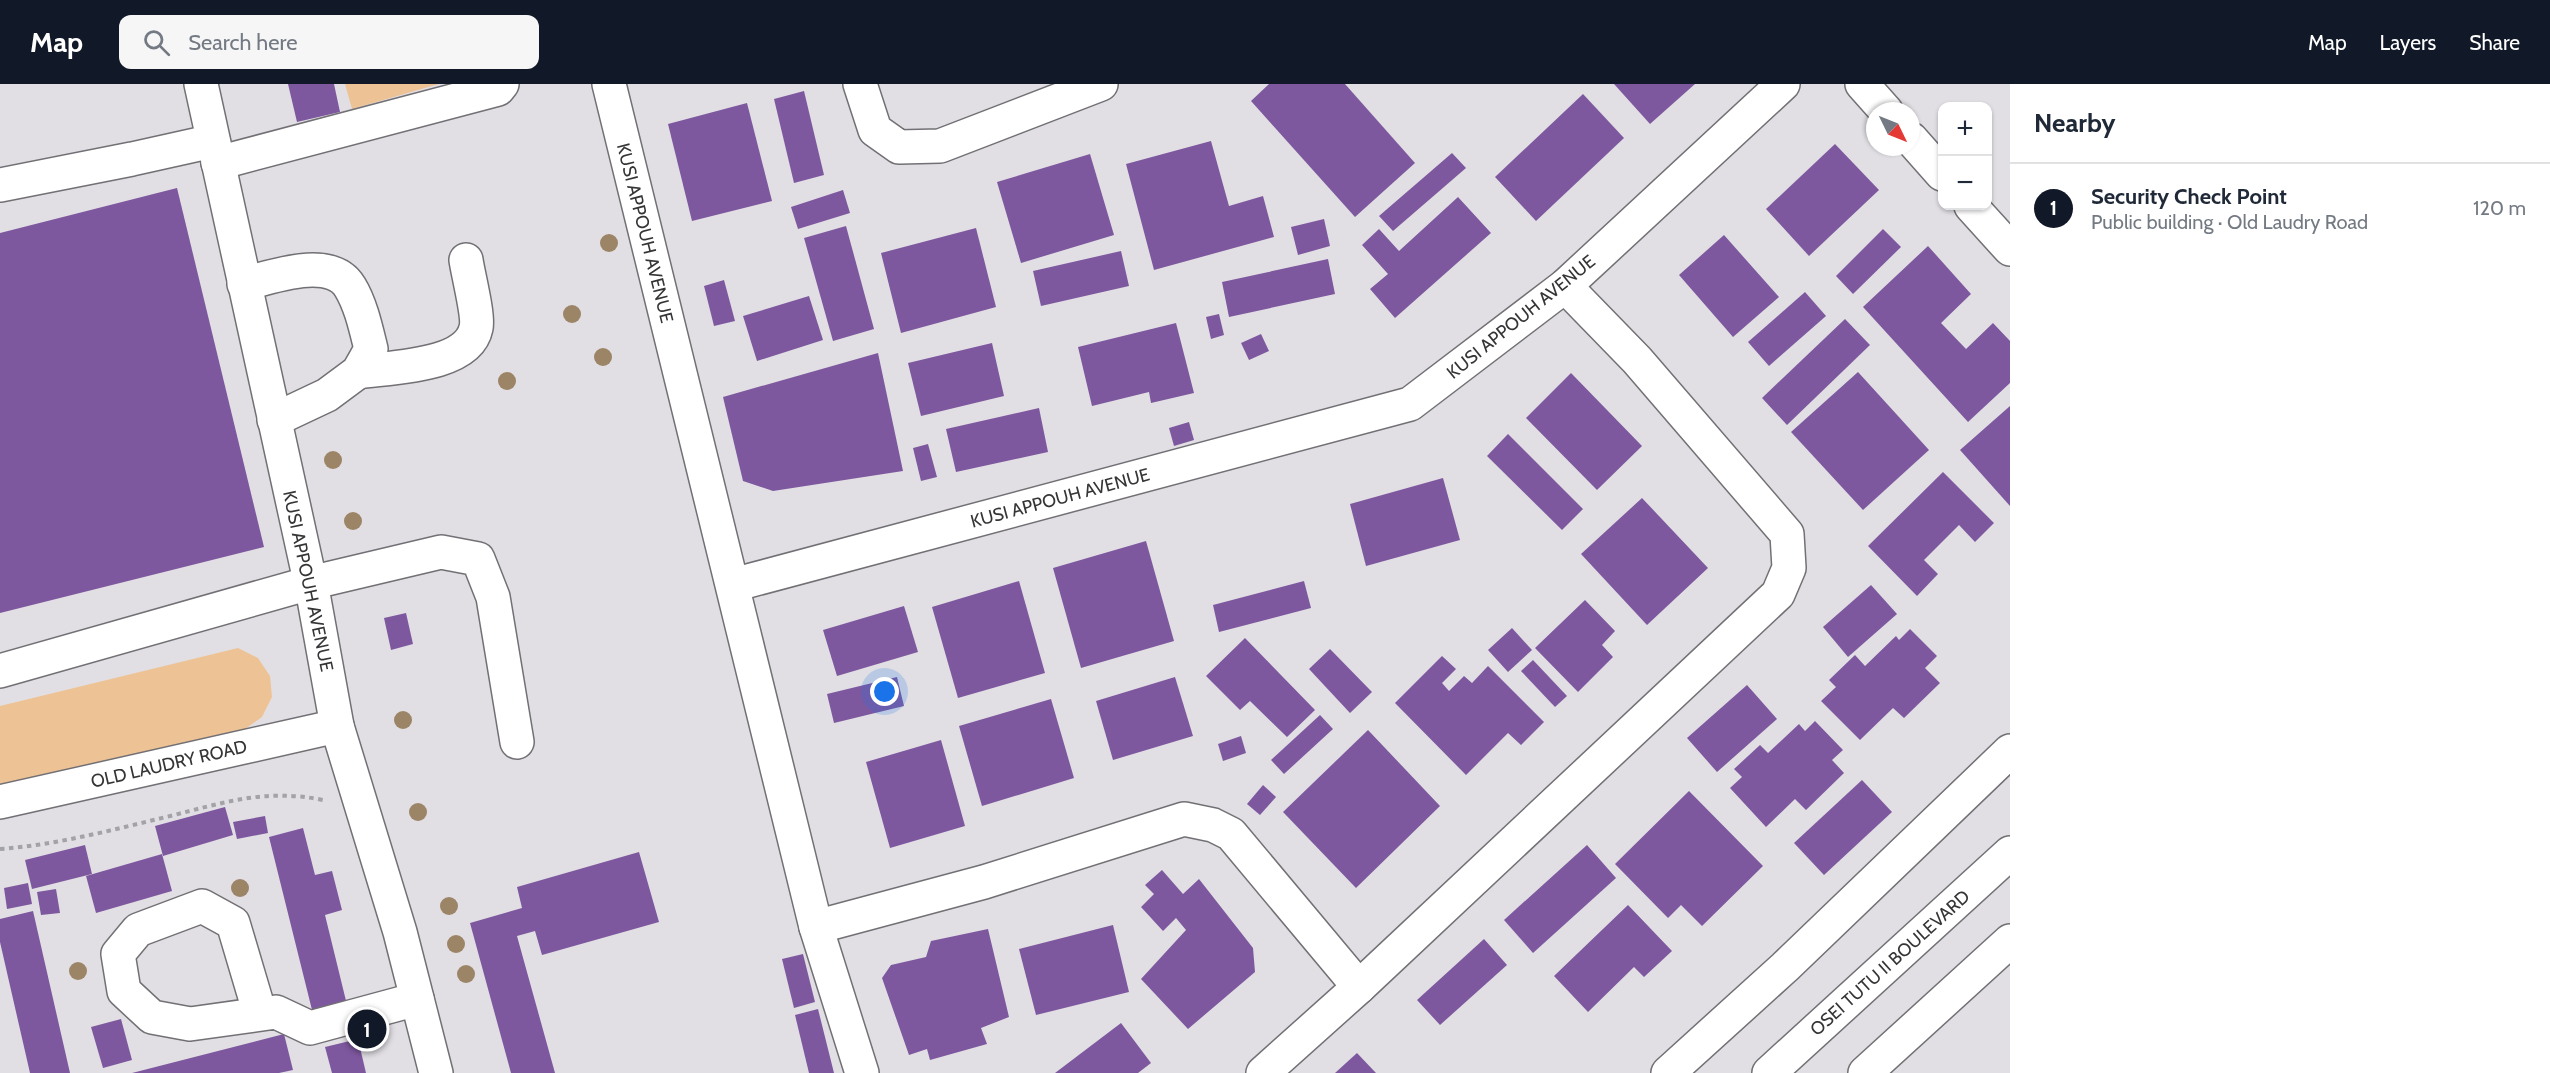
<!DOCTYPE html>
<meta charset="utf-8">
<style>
:root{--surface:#fff;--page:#f6f6f7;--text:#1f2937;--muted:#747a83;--line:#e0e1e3;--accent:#111827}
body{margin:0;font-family:Cabin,sans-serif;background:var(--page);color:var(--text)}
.controls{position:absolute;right:18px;top:18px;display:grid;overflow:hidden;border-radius:12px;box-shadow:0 2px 4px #0004}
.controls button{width:54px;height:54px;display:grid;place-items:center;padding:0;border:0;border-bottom:2px solid var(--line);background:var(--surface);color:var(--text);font:30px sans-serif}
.compass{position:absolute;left:1866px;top:18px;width:54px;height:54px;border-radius:50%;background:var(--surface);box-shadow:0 2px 4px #0004;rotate:133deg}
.you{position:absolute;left:885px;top:608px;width:21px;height:21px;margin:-15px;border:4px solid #fff;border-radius:50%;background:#1a73e8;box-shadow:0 0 0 9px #1a73e833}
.badge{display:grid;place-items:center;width:39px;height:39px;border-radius:50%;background:var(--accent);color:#fff;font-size:20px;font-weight:700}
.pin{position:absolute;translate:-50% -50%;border:3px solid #fff;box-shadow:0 2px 6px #0006}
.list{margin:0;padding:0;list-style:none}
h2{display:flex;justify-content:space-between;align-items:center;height:78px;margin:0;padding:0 24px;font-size:26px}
h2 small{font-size:20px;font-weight:400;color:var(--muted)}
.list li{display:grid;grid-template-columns:39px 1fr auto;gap:18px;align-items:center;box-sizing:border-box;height:90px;padding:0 24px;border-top:2px solid var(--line)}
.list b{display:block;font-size:22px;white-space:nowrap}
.list p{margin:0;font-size:20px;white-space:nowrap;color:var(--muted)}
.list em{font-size:20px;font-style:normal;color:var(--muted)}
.icon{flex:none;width:33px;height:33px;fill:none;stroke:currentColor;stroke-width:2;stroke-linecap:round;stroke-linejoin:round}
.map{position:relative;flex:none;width:2010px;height:989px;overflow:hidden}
header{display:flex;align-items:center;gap:36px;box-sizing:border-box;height:84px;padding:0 30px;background:var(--accent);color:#fff}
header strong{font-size:28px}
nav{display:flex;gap:33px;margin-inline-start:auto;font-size:21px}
.search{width:420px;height:54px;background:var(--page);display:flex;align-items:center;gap:15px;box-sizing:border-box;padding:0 21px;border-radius:12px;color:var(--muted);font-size:22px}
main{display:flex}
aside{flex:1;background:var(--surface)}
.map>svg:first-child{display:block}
</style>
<header>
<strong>Map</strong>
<div class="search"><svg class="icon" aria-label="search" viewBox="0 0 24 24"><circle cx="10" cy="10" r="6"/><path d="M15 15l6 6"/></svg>Search here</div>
<nav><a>Map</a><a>Layers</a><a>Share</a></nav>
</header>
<main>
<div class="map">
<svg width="2010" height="989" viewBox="0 0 2010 989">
<rect width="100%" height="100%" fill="#e1dfe4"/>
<g fill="#edc396">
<path d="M345,0H439L352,25Z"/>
<path d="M238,564L258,574L270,592L272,613L262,633L245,645L0,702V622Z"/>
</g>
<g fill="#7e589f">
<path d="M288,0H334L340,28L297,38Z"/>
<path d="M1269,0H1345L1415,79L1355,133L1251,17Z"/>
<path d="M1614,0H1695L1650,40Z"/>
<path d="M804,7L824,91L794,99L774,15Z"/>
<path d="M1583,10L1624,54L1536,137L1495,93Z"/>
<path d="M747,19L772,117L692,137L668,40Z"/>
<path d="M1211,57L1229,122L1263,112L1274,153L1154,186L1126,80Z"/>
<path d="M1835,60L1879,106L1809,172L1766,125Z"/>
<path d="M1452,69L1466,84L1393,147L1379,132Z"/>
<path d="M1090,70L1114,151L1021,179L997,98Z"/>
<path d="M177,104L264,463L0,529V149Z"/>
<path d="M843,106L850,129L798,145L791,123Z"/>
<path d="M1458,113L1491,149L1395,234L1370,205L1388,190L1362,161L1379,145L1399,167Z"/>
<path d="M1324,135L1330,162L1298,171L1291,143Z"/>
<path d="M846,142L874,245L833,257L804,154Z"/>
<path d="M976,144L996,223L901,249L881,169Z"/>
<path d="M1883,145L1901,163L1853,210L1836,192Z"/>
<path d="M1724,151L1779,213L1733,253L1679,191Z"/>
<path d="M1928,162L1971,210L1941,239L1966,265L1993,239L2010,257V299L1968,338L1863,223Z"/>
<path d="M1121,167L1129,202L1041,222L1033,187Z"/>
<path d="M1328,175L1335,210L1229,233L1222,198Z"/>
<path d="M724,196L735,237L714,242L704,202Z"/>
<path d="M1805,208L1826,232L1769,282L1748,258Z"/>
<path d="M809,212L823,256L757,277L743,232Z"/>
<path d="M1219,230L1224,251L1211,255L1206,233Z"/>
<path d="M1845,235L1870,261L1787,341L1762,314Z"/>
<path d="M1176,239L1194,309L1151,319L1149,308L1092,322L1078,263Z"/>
<path d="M1261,250L1269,267L1249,276L1241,259Z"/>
<path d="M992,259L1004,312L921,332L908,279Z"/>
<path d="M878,269L903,387L773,407L743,397L723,313Z"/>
<path d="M1858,288L1929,366L1863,426L1791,348Z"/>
<path d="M1571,289L1642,362L1597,406L1526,334Z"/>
<path d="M2010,322V422L1960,366Z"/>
<path d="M1039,324L1048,368L956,388L946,345Z"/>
<path d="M1189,338L1194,356L1174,362L1169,344Z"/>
<path d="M1508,350L1583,425L1562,446L1487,372Z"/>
<path d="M928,360L937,393L921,397L913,364Z"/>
<path d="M1943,388L1994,439L1975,458L1959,441L1924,476L1938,490L1917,512L1868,462Z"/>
<path d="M1443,394L1460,456L1366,482L1350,420Z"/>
<path d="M1642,414L1708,484L1647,541L1581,470Z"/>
<path d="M1146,457L1174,557L1081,584L1053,484Z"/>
<path d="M1019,497L1045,589L958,614L932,523Z"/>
<path d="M1304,497L1311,524L1219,548L1213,521Z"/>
<path d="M1871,501L1897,530L1848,573L1823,543Z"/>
<path d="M1585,516L1615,547L1602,561L1613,573L1578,608L1535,564Z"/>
<path d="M904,522L918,568L837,592L823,546Z"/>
<path d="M406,529L413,560L391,566L384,534Z"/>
<path d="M1512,544L1532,566L1508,588L1488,566Z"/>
<path d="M1910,545L1937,572L1925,584L1940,599L1904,634L1893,624L1860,656L1821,617L1836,603L1829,596L1855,571L1865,582L1896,552L1899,556Z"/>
<path d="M1245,554L1315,626L1287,653L1250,617L1240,626L1206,592Z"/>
<path d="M1330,565L1372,608L1350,629L1309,585Z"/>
<path d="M1442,572L1456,585L1442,599L1449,607L1464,592L1472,599L1488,582L1544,638L1521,661L1508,649L1466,691L1395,619Z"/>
<path d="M1533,576L1567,612L1555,623L1521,587Z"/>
<path d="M897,593L904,622L834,639L827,610Z"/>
<path d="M1175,593L1193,652L1113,676L1096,617Z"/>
<path d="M1747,601L1777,635L1717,688L1687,654Z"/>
<path d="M1051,615L1074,694L982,722L959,642Z"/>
<path d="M1320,631L1333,645L1284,690L1271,676Z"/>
<path d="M1815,637L1843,666L1832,676L1844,689L1806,726L1795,715L1766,743L1730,704L1742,693L1734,685L1760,661L1768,669L1799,640L1805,647Z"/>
<path d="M1368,646L1440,722L1356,804L1283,728Z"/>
<path d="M1241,652L1246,669L1223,677L1218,660Z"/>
<path d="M941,656L965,742L890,764L866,678Z"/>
<path d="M1862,696L1892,728L1824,791L1794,759Z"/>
<path d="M1263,701L1276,713L1260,731L1247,720Z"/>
<path d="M1689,707L1763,782L1702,842L1681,821L1668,834L1615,780Z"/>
<path d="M225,723L233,751L163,772L155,742Z"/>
<path d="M265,732L268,749L237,755L233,738Z"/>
<path d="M303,744L315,791L332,787L342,826L325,831L348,925L314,934L269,753Z"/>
<path d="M85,761L92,790L32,805L25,776Z"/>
<path d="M1587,761L1616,794L1533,869L1504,836Z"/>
<path d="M639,768L659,838L542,871L535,847L517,852L555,989H511L470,839L522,824L517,803Z"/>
<path d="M162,770L172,807L96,829L86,792Z"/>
<path d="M1162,786L1183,810L1199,795L1253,864L1255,888L1188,945L1141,895L1186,846L1176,834L1163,847L1141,823L1154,810L1145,801Z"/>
<path d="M28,799L32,820L7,825L4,804Z"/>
<path d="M56,805L60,829L41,831L37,808Z"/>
<path d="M1628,821L1672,867L1644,893L1634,883L1588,928L1554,892Z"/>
<path d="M33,827L70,989H30L0,858V835Z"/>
<path d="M1113,841L1129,908L1036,931L1019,865Z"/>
<path d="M988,845L1009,933L981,944L987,960L930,976L927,965L909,971L882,894L891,881L926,873L931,857Z"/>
<path d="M1484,855L1507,881L1440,941L1417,916Z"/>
<path d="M803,870L815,918L794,924L782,875Z"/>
<path d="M818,925L834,989H809L795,931Z"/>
<path d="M121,935L132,976L103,984L91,943Z"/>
<path d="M1121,939L1151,979L1138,989H1055Z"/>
<path d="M284,950L293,986L279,989H132Z"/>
<path d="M358,955L366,989H332L325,963Z"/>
<path d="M1357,969L1376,989H1335Z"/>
</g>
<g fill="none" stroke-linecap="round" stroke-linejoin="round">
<g stroke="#727074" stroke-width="36">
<g id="minor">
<path d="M201,0L314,515L337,642L400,848L436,989"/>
<path d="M609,0L816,843L862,989"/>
<path d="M860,0L875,46L899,63L940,62L1101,0"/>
<path d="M1862,0L1886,27"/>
<path d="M1911,55L1942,90"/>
<path d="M218,79L498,5L502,0"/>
<path d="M0,101L132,75L213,57"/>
<path d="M1971,122L2010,165"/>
<path d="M244,200C271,193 331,171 350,203C361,221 366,245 371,265L358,288L327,311L274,336"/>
<path d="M358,288C391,283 468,283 476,244C479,232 468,190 466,176"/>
<path d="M733,501L1410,320L1565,202L1783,0"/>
<path d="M0,587L310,499L441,468L478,475L493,513L517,658"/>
<path d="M0,718L337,642"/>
<path d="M816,843L984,798L1184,735L1213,741L1231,750L1359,903"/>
<path d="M260,930L233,839L202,822L138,846L118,870L124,907L152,933L190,940L276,928L310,944L417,915"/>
<path d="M1263,989L1359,903L1778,510L1789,484L1787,450L1637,276L1565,202"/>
<path d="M1668,989L1785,883L2010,667"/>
</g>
</g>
<g stroke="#727074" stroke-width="36">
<g id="highway">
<path d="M1769,989L2010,769"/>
<path d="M1865,989L2010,857"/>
</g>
</g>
<path stroke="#a3a2a6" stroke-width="4" stroke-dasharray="4.5 4.5" stroke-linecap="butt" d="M0,765C56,761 112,746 166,733C223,719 264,704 323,716"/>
<use href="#minor" stroke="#fff" stroke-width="33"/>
<use href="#highway" stroke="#fff" stroke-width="33"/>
</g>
<g fill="#9c8467">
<circle cx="609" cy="159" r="9"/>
<circle cx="572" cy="230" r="9"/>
<circle cx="603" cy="273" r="9"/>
<circle cx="507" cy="297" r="9"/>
<circle cx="333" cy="376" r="9"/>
<circle cx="353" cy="437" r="9"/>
<circle cx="403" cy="636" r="9"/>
<circle cx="418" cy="728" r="9"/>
<circle cx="240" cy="804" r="9"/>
<circle cx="449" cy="822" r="9"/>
<circle cx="456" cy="860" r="9"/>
<circle cx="78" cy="887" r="9"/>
<circle cx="466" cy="890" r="9"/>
</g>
<g text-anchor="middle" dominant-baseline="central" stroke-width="6" stroke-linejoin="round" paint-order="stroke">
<g font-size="18" fill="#353436" stroke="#fff">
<text transform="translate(645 149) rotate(76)">KUSI APPOUH AVENUE</text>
<text transform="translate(1521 233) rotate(-39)">KUSI APPOUH AVENUE</text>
<text transform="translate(1060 414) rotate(-15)">KUSI APPOUH AVENUE</text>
<text transform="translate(308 497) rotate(78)">KUSI APPOUH AVENUE</text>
<text transform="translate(169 680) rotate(-13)">OLD LAUDRY ROAD</text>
<text transform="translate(1890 879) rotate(-42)">OSEI TUTU II BOULEVARD</text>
</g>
</g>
</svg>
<div class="controls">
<button>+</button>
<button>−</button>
</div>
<svg class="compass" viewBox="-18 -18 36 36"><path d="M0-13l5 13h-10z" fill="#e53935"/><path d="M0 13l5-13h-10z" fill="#747a83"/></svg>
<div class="you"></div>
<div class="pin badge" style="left:367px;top:945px">1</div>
</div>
<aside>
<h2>Nearby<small></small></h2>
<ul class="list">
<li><span class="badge">1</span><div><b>Security Check Point</b><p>Public building · Old Laudry Road</p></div><em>120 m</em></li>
</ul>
</aside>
</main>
